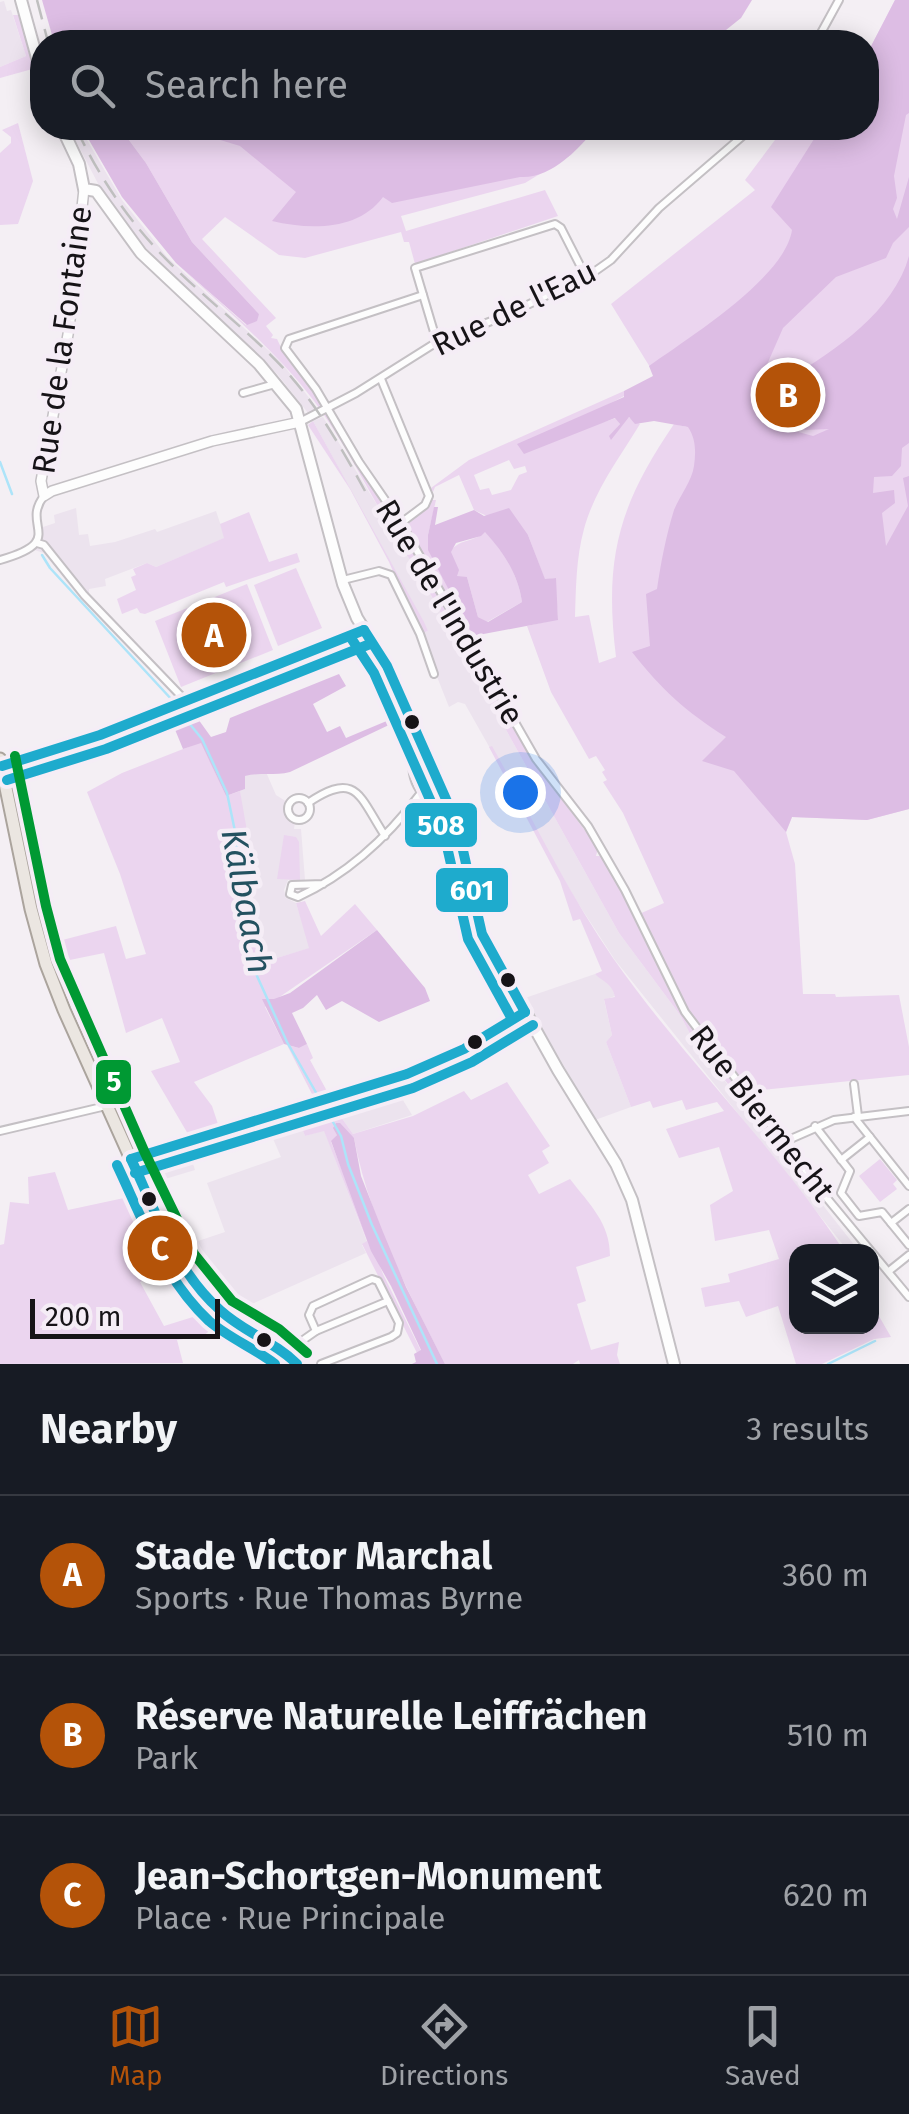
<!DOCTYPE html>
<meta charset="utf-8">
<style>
:root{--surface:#171b24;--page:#20242c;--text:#f1f3f6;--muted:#9ea1a6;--line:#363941;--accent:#b45309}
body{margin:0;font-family:"Fira Sans",sans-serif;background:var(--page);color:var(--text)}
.controls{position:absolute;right:30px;bottom:30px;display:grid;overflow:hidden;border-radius:20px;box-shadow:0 5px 25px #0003}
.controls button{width:90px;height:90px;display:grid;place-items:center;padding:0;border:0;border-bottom:2px solid var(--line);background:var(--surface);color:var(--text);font:50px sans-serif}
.scale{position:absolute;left:30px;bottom:25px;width:190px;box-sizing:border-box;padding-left:10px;border:5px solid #161317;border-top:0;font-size:28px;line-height:35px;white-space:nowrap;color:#161317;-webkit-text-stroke:8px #f5edf6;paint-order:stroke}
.you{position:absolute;left:520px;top:792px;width:35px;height:35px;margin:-25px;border:8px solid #fff;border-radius:50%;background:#1a73e8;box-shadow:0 0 0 15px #1a73e833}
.badge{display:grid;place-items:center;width:65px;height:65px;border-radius:50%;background:var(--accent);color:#fff;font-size:32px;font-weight:700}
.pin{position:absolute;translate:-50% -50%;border:5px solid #fff;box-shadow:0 2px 10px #0006}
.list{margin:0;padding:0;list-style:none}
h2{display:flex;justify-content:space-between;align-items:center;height:130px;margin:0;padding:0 40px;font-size:42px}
h2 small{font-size:32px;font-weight:400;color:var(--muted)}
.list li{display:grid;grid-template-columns:65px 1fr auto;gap:30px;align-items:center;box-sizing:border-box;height:160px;padding:0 40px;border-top:2px solid var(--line)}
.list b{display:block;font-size:38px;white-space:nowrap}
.list p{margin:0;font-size:32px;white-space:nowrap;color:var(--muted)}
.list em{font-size:32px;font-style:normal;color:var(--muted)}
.icon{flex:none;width:55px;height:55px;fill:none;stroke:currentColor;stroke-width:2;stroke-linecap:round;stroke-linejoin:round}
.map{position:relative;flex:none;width:909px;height:1364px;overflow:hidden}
.search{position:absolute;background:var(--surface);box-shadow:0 5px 25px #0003;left:30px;right:30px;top:30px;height:110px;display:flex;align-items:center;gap:25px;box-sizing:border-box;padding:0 35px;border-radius:40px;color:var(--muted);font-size:38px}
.sheet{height:610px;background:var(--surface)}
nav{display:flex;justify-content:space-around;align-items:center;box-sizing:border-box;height:140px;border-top:2px solid var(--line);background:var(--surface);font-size:28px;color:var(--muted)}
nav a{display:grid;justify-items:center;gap:5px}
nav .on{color:var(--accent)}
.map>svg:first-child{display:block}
</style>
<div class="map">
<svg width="909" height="1364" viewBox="0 0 909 1364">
<rect width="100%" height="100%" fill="#f4eff4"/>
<g fill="#ece3ee">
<path d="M4,1L7,11L11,10L26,56L0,67V2Z"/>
<path d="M69,128H80L122,200L167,257L280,361L318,409L308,413L278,375L146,248L104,195Z"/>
<path d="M323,417L417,570L619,933L680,1015L695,1043L859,1251H848L615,960L576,900L465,704L458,702L449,707L420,634L428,631L313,421Z"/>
<path d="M76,508L79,535L88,534L90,546L115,542L155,529L157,532L216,511L225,538L156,567L147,563L105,579L106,586L89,589V594L81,596L44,553L31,549L40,528L55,523L54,515Z"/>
<path d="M262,771L266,772L276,795L287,802V815L295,822L294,829H301L305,880H288L284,890L286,898L296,903L310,948L264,962L247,897L240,791L245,789L244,776Z"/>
<path d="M595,974L611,985L615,996L604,1000L612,1035L606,1042L631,1107L595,1120L525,998Z"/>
<path d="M398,1092L412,1115L353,1134L334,1107Z"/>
<path d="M297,1115L305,1136L324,1130L367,1242L362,1245L366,1253L243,1308L229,1298L224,1299L213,1271L208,1272L198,1241L225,1232L207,1183L281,1157L267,1125Z"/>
<path d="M188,1148L195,1170L165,1179L157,1157Z"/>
</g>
<g fill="#ebd5ef" fill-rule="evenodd">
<path d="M895,0H909V809L867,820L792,817L786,832L795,864L803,994H835L836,997L899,995L909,1047V1075L751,1091L690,1017L810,1179L807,1182L695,1043L680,1015L619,933L417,570C382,519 355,460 322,412C284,357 226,310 176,263L246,325L259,314L192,242L146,163L120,128H597L571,155L525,183L401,216L406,231L545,190L558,216L415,264L409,242H404L401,232L305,258L279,255L225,217L202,239L276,318L266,326L273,335L271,338L277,339L285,356L322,404L325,415H330L388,507L404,542L410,544L461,637L459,639L490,689L502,701L542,773L598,848L596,856H602L637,915L664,903L623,813L603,782L607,780L602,772L605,770L596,756L589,759L551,692L527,626L558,619L555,578L545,580L528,535L474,510L459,475L435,487L433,492L431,488L469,460L624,391V396L600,409L604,422L616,418L620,424L610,436L628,417L640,424C620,457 594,491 584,529C576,558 576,588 575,617L589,615L599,663L616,657C604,559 618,506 674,424L687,427L611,304L755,190L745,180L784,128H815L819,131L821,128H866L867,54ZM509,460L514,469L525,466L527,472L519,475L511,490L492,495L489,488L480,490L474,475Z"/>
<path d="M13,15H20L36,68L0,78V67L26,56Z"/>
<path d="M18,123L33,181L18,224L0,225V153L11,143V137L2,130Z"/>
<path d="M313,421L424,622L428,631L420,634L389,562L350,489L308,425Z"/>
<path d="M429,500H436L428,535L457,606L473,636L468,637L438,585L434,569L431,570L404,521Z"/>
<path d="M249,512L269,562L297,553L300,562L226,587L224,582L145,614L140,613L137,608L122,614L117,599L136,590L131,577L136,575L133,569L147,563L156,567L224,538L220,524Z"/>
<path d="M485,531C504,553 518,574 522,602L487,622L478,617L467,577H457L450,552C459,538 475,543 485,531Z"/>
<path d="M296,568L322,628L278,646L254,585Z"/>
<path d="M247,584L273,650L181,687L155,621Z"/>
<path d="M201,742L226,796L240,791L247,831V897L264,962L309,948L296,903L305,901L321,936L355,904L377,930L265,1007L284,1044L194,1082L212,1106L218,1124L188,1134L151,1071L180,1062L162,1018L126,1033L104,953L55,963L51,943L116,926L126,959L146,954L120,874L87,792L122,773Z"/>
<path d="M492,746C532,817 567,891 613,958C684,1060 776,1147 844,1251L796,1252V1326H872V1304L891,1337L874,1339L822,1364H796L778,1306L746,1317L739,1301L705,1307L701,1288L730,1282L728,1274L779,1259L769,1230L715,1241L710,1205L733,1191L719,1147L679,1158L666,1129L724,1111L717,1102L686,1110L682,1100L653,1108L650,1101L631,1107L606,1042L612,1035L604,999L615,997C612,983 603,982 595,974L602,971L580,919L573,921L560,881L489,747Z"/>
<path d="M284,835L296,837L299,842L300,880L277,879Z"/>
<path d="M307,1044L313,1058L310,1060L328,1093L314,1098L287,1045L299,1048Z"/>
<path d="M507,1082L550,1146L542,1151L549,1163L528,1175L539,1194L570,1179C590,1205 610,1223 610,1256L576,1267L586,1301L577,1304L591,1350L619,1342L617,1355L620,1364H580L579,1360L573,1364H445C408,1292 369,1218 354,1138L337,1135L331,1142L383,1274L421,1351L417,1353L362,1244L367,1241L324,1131L305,1136L297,1115L329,1105L334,1107L353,1134L413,1116L464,1091L471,1100Z"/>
<path d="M880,1159L897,1180L893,1184L897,1189L880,1202L859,1176Z"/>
<path d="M55,1172L68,1210L138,1195L175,1266L140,1282L164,1326L209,1312L221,1322L203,1336L177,1340L183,1363L0,1364V1245L4,1244L10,1202L29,1204L28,1177Z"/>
</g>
<g fill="#ddbde4" fill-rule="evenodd">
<path d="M42,0H752L741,18L711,42H54Z"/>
<path d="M895,0H909V113L906,115L894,176L897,198L893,209L897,219L909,177V227L893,243L886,258L836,277L783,328L762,376L769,405L780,427L813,436L829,429L805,430C788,416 790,399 789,378C835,351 894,311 909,256V443L902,448L901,466L892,476L874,477L873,493L894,490L895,503L882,513L886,546L908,506L903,478L909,476V809L867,820L792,817L786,832L734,771L702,761L726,737C685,711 662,690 632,652L650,646L646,594L657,589C661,562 666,536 674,510C680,495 692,481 694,466C696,452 696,439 688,427L654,421L635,424L629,417L611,440L609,436L620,424L615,418L524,454L517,444L624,397V391L653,376L649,366C688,338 785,278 792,230L771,207L821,128H866L867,54Z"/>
<path d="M82,128H120L146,163L192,242L259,314L257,321L247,325L176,263L122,197Z"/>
<path d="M181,128H597C577,149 552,179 520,177L392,203L383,197C358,231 310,230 272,221L296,192L240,146Z"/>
<path d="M434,507H438L435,525L474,510L484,516L509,508L528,535L545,579L556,578L558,620L473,636L428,550V535ZM485,532C504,553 518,574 522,602L488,622L478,617L467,577L457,576L459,570L451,552L456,543L481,536Z"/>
<path d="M339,674L346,686L313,704L327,732L340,726L346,738L389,720L391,724L290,772C275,776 261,772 245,776V789L226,796L201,743L183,749L169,715L185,709L193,712L211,737L226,732L230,718Z"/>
<path d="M377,930L425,988L430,1001L379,1022L342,1001L326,1010L317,995L303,1008L292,1013L307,1044L299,1048L284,1044L262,999H274L290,993Z"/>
<path d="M336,1123H340L354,1138L361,1176L383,1232L406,1287L445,1364H412L416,1362L414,1354L421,1350L391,1286L371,1251L331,1141L337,1135L333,1128Z"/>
</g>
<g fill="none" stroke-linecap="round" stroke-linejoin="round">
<g stroke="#ade4f9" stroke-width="2.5">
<path d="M0,462L12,494"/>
<path d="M42,555L50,568L173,701"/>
<path d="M180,712L202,739L227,793L236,836L238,890L246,938L257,976L287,1042L341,1136L348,1164L372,1225L437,1364"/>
<path d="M828,1364L875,1341"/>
</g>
<g stroke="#c4c0c4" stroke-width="10">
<g id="minor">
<path d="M816,42L839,0"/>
<path d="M423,295L289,339L285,348L316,389L359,462L401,523L536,759L588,826L625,890L685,1012L821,1191L909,1297"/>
<path d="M437,342L415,268L555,224L561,228L586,277"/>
<path d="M381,379L429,496L425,505L401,523"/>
<path d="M243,393L275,384"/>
<path d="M300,422L356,393L437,342L507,315L594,272L611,260L659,208L752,128"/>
<path d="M37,543L44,545L84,595L181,696L183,703"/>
<path d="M0,560C68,541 20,526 44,496"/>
<path d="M343,580L379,571L391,575L420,634L434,674"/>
<path d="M424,749C401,762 417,794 434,805L447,803"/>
<path d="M2,766L100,735L364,630"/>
<circle cx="299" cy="809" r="11"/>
<path d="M308,803C357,770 359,796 385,836"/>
<path d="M323,884L292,885L290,894L298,897C348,874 387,838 420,794"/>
<path d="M854,1084L858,1116"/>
<path d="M854,1117L909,1186"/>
<path d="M815,1126L850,1171L841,1193L859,1216L882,1212L909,1245"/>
<path d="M0,1131L106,1106"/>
<path d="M786,1141L834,1120L909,1111"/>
<path d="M132,1159L407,1074L464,1049L525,1012"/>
<path d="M841,1160L870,1137"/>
<path d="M891,1223L909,1209"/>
<path d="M889,1271L909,1255"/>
<path d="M316,1331L309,1315L313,1306L372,1279L378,1281L399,1323L397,1333L391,1337L321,1364"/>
<path d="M286,1352L316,1331L388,1301"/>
</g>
</g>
<g stroke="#c4c0c4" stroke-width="12">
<path id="tertiary" d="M84,189L69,329L41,481L44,496L52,491L212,441L300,422"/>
</g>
<g stroke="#c4c0c4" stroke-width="14">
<g id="secondary">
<path d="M21,0L42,76"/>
<path d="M62,128L79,164L84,189L96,191L141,253L259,364L296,409L343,584L357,618L387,666L457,824L482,934L558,1070L616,1164L632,1200L674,1364"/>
</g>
</g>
<g stroke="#aba49d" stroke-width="15">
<path id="primary" d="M0,759L31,909L46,964L64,1010L131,1159L181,1262L201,1290L223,1313L270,1341L297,1364"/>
</g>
<use href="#minor" stroke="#fdfdfd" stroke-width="6"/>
<use href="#tertiary" stroke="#fdfdfd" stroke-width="9"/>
<use href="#secondary" stroke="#fdfdfd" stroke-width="10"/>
<use href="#primary" stroke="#ebe6e1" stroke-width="11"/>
<g stroke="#bfbfbf" stroke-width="2.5" stroke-dasharray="20 10" stroke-linecap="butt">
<path d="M37,0L48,42"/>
<path d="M76,128C100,179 132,226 172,265C208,301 250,332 285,370C317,405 342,449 365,491"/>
</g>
<g stroke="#f5edf6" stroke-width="18">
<g id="bus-1">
<path d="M364,630L387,666L457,824L482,934L525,1012"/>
<path d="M2,766L100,735L364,630"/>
<path d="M131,1159L407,1074L464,1049L525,1012"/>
<path d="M131,1159C156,1212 176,1272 221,1311C244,1332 275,1342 297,1364"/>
</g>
</g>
<g stroke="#f5edf6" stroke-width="18">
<g id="bus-2">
<path d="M351,638L374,673L443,829L468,939L512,1019"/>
<path d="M7,780L106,749L370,644"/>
<path d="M117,1165C143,1220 164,1279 209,1321C229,1338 254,1348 275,1364"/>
<path d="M135,1173L413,1088L472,1062L533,1025"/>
</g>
</g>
<g stroke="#f5edf6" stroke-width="18">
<path id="bus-3" d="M15,756L46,906L60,959L145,1153L194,1254L232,1301L279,1329L307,1353"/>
</g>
<use href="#bus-1" stroke="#1eabcd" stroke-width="10"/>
<use href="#bus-2" stroke="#1eabcd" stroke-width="10"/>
<use href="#bus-3" stroke="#093" stroke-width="10"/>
</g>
<g fill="#161317" stroke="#f5edf6" stroke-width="4">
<circle cx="412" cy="722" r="9"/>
<circle cx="508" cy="980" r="9"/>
<circle cx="475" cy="1042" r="9"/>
<circle cx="149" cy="1199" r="9"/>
<circle cx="264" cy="1340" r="9"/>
</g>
<g text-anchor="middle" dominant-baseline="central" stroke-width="9" stroke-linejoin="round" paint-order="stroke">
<g font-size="32" fill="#161317" stroke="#f5edf6">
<text transform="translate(514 308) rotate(-26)">Rue de l'Eau</text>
<text transform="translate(62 340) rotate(-82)">Rue de la Fontaine</text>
<text transform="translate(450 612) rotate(59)">Rue de l'Industrie</text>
<text transform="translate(762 1113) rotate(52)">Rue Biermecht</text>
</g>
<g font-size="35" font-style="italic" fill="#235160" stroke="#f5edf6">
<text transform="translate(247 901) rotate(79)">Kälbaach</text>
</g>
</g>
<g stroke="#f5edf6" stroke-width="4">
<rect x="403" y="801" width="76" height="48" rx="10" fill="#1eabcd"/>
<rect x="434" y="866" width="76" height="48" rx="10" fill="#1eabcd"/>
<rect x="94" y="1058" width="39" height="48" rx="10" fill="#093"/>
</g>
<g font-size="28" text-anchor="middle" font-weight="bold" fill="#fff">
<text x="441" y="835">508</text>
<text x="472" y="900">601</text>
<text x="114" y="1091">5</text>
</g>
</svg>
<div class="controls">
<button><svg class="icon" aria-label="layers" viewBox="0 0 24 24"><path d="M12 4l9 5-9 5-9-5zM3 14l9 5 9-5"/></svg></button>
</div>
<div class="scale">200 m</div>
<div class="you"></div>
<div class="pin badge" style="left:214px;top:635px">A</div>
<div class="pin badge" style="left:788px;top:395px">B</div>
<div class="pin badge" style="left:160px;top:1248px">C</div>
<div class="search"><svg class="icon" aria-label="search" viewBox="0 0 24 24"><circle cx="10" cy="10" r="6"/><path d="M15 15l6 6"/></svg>Search here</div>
</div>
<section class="sheet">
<h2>Nearby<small>3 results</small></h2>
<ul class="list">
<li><span class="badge">A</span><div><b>Stade Victor Marchal</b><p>Sports · Rue Thomas Byrne</p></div><em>360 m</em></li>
<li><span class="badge">B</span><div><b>Réserve Naturelle Leiffrächen</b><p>Park</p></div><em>510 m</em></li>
<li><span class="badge">C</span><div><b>Jean-Schortgen-Monument</b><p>Place · Rue Principale</p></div><em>620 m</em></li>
</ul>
</section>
<nav>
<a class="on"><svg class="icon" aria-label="map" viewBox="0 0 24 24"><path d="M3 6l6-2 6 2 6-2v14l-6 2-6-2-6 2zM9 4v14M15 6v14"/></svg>Map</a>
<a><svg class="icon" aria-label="directions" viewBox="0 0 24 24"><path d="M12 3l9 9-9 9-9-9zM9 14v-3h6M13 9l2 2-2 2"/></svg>Directions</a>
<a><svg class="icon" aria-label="saved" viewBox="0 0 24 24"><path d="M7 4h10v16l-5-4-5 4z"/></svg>Saved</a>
</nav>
